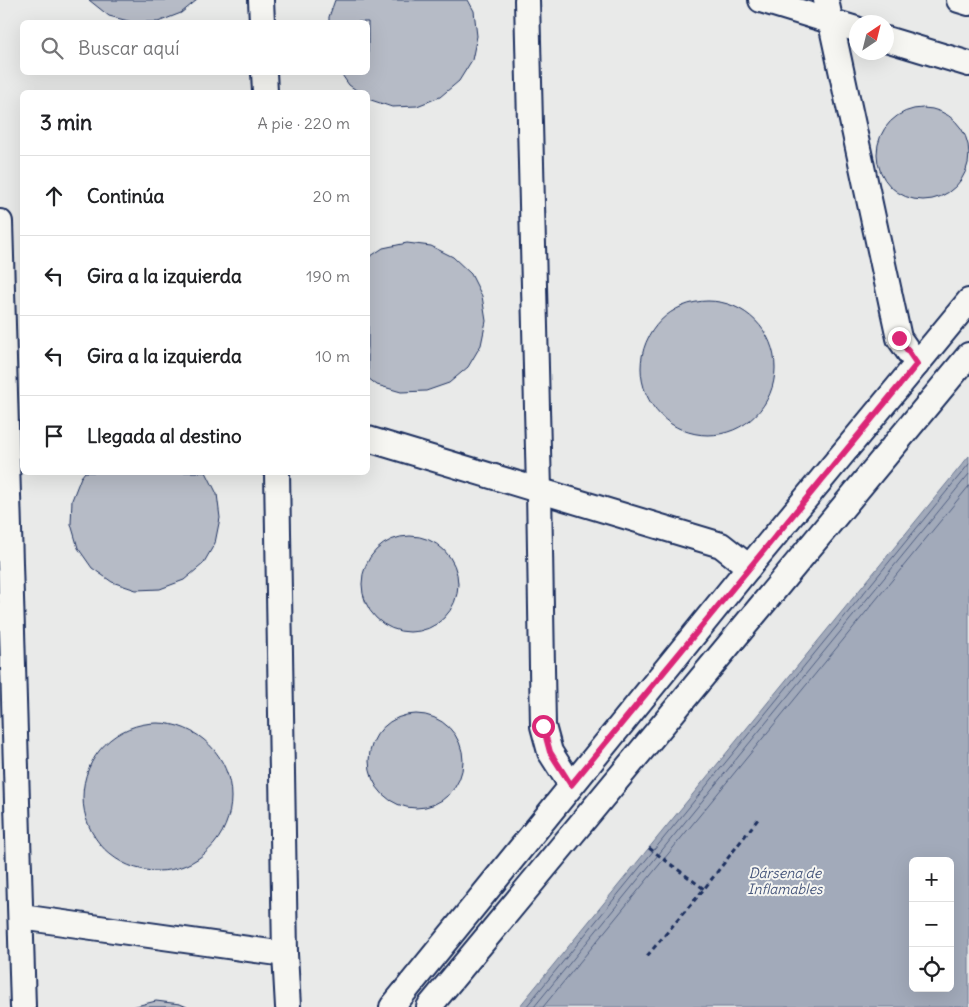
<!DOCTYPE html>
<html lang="es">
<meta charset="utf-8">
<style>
:root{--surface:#fff;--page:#f6f6f6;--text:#202124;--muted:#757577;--line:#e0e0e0}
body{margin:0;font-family:Delius,sans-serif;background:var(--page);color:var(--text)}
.controls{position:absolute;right:15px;bottom:15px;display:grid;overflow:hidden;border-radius:8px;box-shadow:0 5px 20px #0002}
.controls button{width:45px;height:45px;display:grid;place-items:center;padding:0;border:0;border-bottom:1px solid var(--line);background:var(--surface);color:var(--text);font:25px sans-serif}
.compass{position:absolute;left:849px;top:15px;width:45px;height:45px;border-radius:50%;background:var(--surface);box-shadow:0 5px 20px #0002;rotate:35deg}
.stop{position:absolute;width:15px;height:15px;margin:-11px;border:4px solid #db2777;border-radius:50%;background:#fff}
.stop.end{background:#db2777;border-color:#fff;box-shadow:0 1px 5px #0008}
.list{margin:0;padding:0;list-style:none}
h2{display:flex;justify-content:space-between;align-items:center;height:65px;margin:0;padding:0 20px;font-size:21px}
h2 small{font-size:16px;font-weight:400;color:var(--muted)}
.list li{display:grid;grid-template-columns:32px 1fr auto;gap:15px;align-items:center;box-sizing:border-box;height:80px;padding:0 20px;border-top:1px solid var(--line)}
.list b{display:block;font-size:19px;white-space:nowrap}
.list em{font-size:16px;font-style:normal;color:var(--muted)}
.icon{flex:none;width:28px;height:28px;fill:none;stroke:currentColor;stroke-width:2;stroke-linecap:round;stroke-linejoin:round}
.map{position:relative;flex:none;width:969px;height:1007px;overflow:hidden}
.search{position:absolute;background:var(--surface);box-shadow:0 5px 20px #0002;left:20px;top:20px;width:350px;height:55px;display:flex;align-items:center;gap:12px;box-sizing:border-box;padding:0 18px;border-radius:8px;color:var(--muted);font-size:19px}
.panel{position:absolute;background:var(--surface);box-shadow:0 5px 20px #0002;left:20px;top:90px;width:350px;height:385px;border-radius:8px}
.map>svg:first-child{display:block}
</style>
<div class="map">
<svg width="969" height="1007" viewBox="0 0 969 1007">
<rect width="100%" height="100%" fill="#e9eae9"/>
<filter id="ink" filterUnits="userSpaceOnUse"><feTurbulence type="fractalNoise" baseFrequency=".02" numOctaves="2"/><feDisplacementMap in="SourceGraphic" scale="10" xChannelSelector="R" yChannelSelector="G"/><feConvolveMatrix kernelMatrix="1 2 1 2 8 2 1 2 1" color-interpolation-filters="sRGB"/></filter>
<g filter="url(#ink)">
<path fill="#a2aaba" stroke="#6c7995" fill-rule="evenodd" d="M969,456V1007H519ZM913,861H950V988H913Z"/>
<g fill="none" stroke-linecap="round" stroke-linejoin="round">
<g stroke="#516083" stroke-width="1">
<path d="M526,1007L969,464"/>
<path d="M534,1007L969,474"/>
<path d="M543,1007L969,486"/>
</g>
</g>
<g fill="#b6bbc6" stroke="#1b2f5e">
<path d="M89,0H197L181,13L158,22H132L109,16Z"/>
<path d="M335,0H468L474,11L477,36L472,60L459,81L440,97L417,106L392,107L368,99V92H359L349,85L340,72H368V22H329V17Z"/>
<circle cx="923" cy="154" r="46"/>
<path d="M407,243L431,246L453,257L471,274L482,296L486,321L481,345L468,367L449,383L426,391L401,392L377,385L368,378V258L383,248Z"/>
<circle cx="708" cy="368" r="67"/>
<path d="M85,472H206L217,494L220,518L215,543L203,564L184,580L160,589L136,590L112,582L92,568L78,548L71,524L72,500L81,477Z"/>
<circle cx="410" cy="584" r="48"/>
<circle cx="416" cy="761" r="47"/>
<circle cx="157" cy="797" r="74"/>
<path d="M156,1001L180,1004L187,1007H132Z"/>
</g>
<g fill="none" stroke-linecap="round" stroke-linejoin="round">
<g stroke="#1b2f5e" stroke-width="28">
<g id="minor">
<path d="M261,0L262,22"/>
<path d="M527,0L539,490L543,726L550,752L571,785"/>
<path d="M761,0L856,29"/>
<path d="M959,0L969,3"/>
<path d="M886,39L969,64"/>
<path d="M264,72L265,92"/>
<path d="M0,222L23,1007"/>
<path d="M917,364L969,301"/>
<path d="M368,439L721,545L749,567"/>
<path d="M277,472L285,954L288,1007"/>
<path d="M21,917L285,954"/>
<path d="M392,1007L749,567L917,364L899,338L826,0"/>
<path d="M429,1007L969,355"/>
</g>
</g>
<g stroke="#1b2f5e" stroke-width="3" stroke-dasharray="5 4" stroke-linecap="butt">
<path d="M649,848L704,889"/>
<path d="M647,956L704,889L758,819"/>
</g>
<use href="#minor" stroke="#f6f6f2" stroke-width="24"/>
</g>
</g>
<g fill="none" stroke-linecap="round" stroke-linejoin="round" filter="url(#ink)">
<path stroke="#db2777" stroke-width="6" d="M543,726L550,752L571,785L917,364L899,338"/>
</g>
<g text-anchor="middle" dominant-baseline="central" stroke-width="4" stroke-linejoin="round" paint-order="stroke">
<g font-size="14" font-style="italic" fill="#44547a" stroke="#f6f6f2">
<text x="785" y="873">Dársena de<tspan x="785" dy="16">Inflamables</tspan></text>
</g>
</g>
</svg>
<div class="controls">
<button>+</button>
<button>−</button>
<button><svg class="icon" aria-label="locate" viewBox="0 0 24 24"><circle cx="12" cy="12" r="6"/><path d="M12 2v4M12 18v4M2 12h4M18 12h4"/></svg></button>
</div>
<svg class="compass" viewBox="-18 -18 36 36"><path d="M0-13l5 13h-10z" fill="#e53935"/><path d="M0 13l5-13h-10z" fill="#757577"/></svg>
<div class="stop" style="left:543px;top:726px"></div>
<div class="stop end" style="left:899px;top:338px"></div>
<div class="search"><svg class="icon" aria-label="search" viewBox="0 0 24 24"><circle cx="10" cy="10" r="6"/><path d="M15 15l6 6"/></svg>Buscar aquí</div>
<section class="panel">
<h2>3 min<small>A pie · 220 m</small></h2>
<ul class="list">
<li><svg class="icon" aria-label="ahead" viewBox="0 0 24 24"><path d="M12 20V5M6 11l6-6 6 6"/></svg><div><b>Continúa</b></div><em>20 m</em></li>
<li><svg class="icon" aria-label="left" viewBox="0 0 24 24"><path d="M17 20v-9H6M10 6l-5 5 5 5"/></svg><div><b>Gira a la izquierda</b></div><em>190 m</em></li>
<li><svg class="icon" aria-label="left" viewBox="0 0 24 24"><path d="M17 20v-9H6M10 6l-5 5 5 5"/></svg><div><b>Gira a la izquierda</b></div><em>10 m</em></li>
<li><svg class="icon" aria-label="arrive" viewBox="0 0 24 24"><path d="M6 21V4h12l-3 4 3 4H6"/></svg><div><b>Llegada al destino</b></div></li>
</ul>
</section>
</div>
